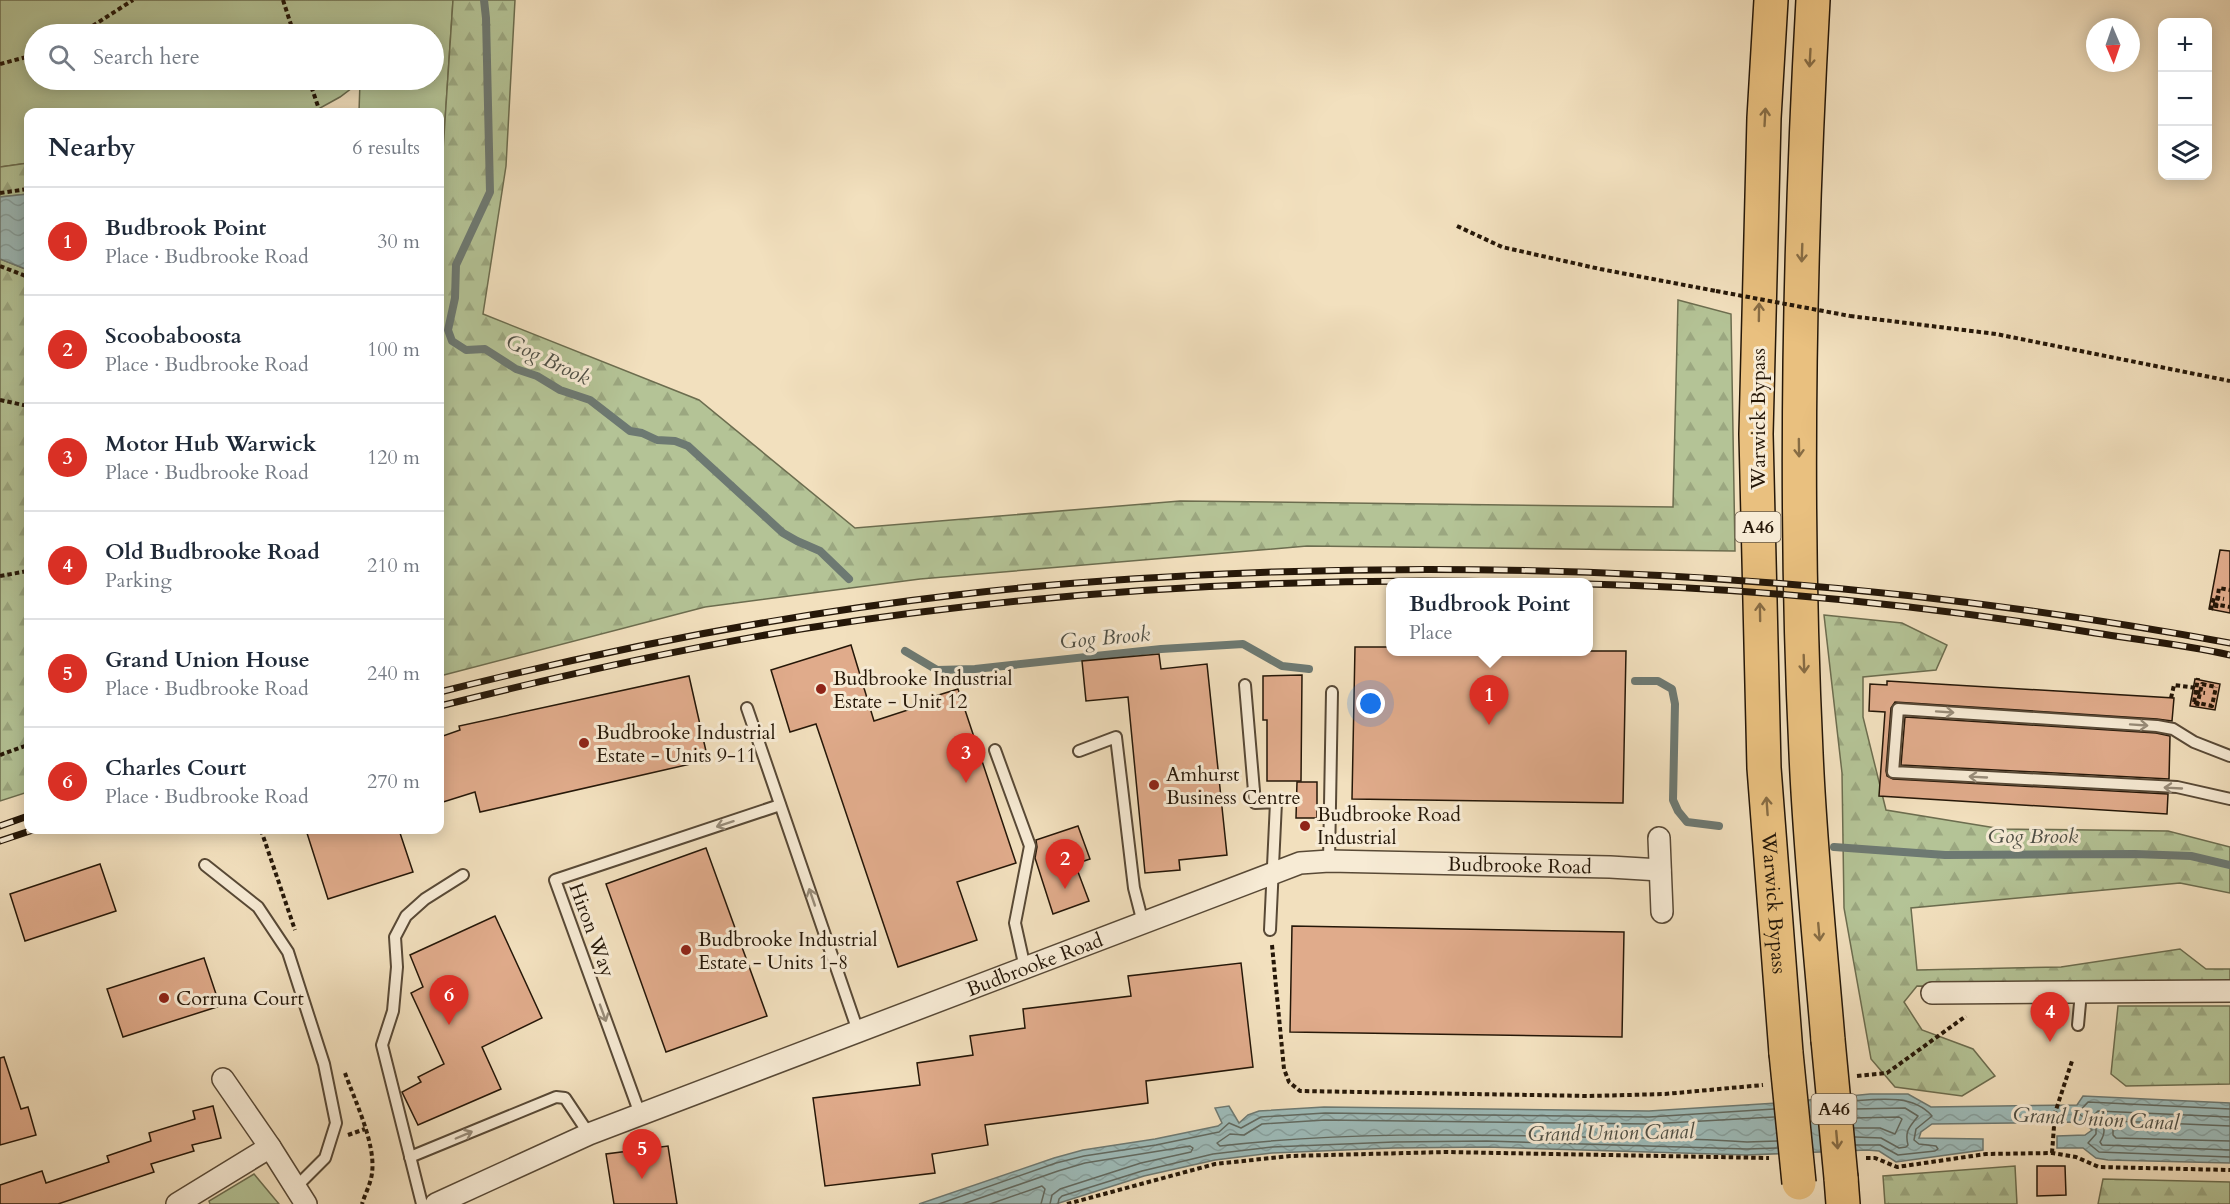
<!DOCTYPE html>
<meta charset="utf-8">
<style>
:root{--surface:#fff;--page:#f2f2f3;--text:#1f2937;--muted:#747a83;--line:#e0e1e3;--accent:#d93025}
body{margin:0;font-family:Cardo,serif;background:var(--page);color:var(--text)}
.controls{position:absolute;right:18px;top:18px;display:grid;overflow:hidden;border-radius:12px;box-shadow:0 3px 15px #0003}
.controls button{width:54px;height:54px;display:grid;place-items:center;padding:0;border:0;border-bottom:2px solid var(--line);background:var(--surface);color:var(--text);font:30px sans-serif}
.compass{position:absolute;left:2086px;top:18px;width:54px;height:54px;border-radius:50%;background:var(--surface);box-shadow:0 3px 15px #0003;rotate:178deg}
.you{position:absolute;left:1371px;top:704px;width:21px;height:21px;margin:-15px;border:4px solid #fff;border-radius:50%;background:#1a73e8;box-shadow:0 0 0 9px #1a73e833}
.badge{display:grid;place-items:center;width:39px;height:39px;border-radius:50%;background:var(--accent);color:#fff;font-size:20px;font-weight:700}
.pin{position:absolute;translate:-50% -50px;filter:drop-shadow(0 2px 3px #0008)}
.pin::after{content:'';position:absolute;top:32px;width:21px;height:18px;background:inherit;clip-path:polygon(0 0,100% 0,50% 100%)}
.popup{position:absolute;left:1386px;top:578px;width:207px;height:78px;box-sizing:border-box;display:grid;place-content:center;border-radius:12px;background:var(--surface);filter:drop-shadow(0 2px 4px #0005);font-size:20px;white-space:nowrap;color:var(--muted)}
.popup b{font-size:22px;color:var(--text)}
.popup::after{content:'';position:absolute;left:50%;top:100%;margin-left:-12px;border:12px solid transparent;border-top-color:var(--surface)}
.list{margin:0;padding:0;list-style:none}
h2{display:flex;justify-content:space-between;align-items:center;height:78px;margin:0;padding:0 24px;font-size:26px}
h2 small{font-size:20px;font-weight:400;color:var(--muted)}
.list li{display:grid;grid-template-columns:39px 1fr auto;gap:18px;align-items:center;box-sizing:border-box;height:108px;padding:0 24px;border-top:2px solid var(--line)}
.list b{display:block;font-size:22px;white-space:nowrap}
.list p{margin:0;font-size:20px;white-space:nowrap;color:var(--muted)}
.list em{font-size:20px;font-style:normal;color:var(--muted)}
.icon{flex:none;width:33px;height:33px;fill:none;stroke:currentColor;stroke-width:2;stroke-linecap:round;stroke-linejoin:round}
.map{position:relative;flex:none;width:2230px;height:1204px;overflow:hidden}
.search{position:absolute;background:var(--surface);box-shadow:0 3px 15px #0003;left:24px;top:24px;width:420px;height:66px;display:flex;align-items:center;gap:15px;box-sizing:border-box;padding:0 21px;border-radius:33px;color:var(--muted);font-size:22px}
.panel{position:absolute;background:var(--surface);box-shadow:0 3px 15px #0003;left:24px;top:108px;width:420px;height:726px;border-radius:12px}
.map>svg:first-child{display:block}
</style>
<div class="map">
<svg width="2230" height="1204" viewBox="0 0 2230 1204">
<defs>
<pattern id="forest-firs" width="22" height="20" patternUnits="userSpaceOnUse" patternTransform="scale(1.5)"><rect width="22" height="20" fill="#b4c396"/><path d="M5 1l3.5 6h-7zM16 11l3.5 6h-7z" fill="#9ba780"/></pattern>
<pattern id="water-waves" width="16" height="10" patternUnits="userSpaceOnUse" patternTransform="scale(1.5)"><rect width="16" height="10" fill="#9dbbb9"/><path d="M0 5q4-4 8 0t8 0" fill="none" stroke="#87a09e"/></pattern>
</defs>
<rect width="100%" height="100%" fill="#f2e0be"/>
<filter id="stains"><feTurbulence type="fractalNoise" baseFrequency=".00333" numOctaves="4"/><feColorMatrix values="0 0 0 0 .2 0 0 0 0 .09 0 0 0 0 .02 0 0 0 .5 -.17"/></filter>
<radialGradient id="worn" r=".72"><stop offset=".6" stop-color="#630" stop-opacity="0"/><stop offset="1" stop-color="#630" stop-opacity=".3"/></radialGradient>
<g fill="#b4c396" stroke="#6c6d4f" stroke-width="1.5" fill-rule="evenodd">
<path d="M0,0H453L440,196V112H359L360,82L340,97L313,112H28V163L0,167ZM34,34H434V80H34Z"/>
<path d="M254,1174L279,1204H210L209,1201Z"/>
</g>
<g fill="url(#forest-firs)" stroke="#6c6d4f" stroke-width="1.5">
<path d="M453,0H515L506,166L483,314L699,400L855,528L1180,501L1673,507L1678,300L1731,314L1735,551L1307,546L920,579L705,607L440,676V196Z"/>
<path d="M28,163V194L0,197V167Z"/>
<path d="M0,259L28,270V792L0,801Z"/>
<path d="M1824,615L1902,623L1947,645L1936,670L1863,677V717L1886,810L2002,829L2168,831L2230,847V893L2180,883L1911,908L1917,970L2061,967L2180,949L2206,969H2230V987L1917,986L1904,1002L1922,1030L1973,1049L1995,1076L1962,1096L1895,1087L1871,1059L1844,908L1842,773Z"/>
<path d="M2118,1006H2230V1084L2126,1086L2111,1074Z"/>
<path d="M2015,1166L2017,1204H1885L1883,1176Z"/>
<path d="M2103,1179L2230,1182V1204H2098Z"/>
</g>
<g fill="url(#water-waves)" stroke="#6d7972" stroke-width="1.5">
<path d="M28,194V270L0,259V197Z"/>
<path d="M1870,1094H1908L1931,1107L2077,1105L2083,1096L2230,1103V1163L2108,1160L2096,1158L2083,1148H2057V1136L2085,1135L2092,1130L2082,1122L1932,1124L1921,1132L1919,1138L1983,1139V1150L1896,1162L1879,1151L1867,1150L1747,1155L1487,1147L1394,1148L1272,1153L1215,1160L1144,1176L1056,1204H919L1054,1158L1083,1150L1155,1139L1218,1126L1222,1123L1215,1108L1229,1106L1239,1123L1248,1115L1259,1111L1324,1107L1649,1111L1777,1103Z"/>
</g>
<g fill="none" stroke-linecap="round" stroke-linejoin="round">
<g stroke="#616960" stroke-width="1.5">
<path d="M1852,1101C1878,1099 1913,1094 1932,1116L1916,1129L1914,1140L1919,1144L1936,1146L1938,1149L1935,1151L1898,1155L1880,1145H1856"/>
<path d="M1853,1109L1905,1108L1918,1116C1911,1126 1904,1130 1908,1145L1906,1147L1899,1148L1881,1138L1855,1137"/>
<path d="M2230,1109L2088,1102L2078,1113L2096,1127V1134L2088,1143L2099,1152L2230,1157"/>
<path d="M1774,1117L1649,1124L1325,1120L1262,1124L1244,1135L1230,1134L1217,1143L1220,1146C1340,1132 1459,1134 1579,1137C1635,1138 1691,1138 1747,1142L1777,1141"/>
<path d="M2230,1117L2098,1111L2095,1114C2103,1124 2108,1130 2100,1142L2102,1145L2230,1150"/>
<path d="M1853,1118L1899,1117L1902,1119L1895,1134L1880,1128H1854"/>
<path d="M2230,1126L2116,1121L2113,1124V1135L2116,1138L2230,1141"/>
<path d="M939,1204L1056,1163L1084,1156L1156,1145L1219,1132L1229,1123L1241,1128L1261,1117L1325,1113L1649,1117L1774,1109"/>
<path d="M963,1204L1058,1171L1085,1163L1190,1146L1193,1148L1191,1152L1141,1163L1060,1189L1052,1195L1050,1204"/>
<path d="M990,1204L1042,1186L1045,1189L1041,1204"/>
<path d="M1058,1204L1059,1199L1062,1196L1142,1171L1213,1154L1272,1147L1394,1142L1487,1141L1747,1149L1777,1148"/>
</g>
<g stroke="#6d7972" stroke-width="8">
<path d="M484,0L486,18L490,192L456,265L455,298L448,330L452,341L466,350L485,349L516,369L537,376L560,390L590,400L630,431L642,433L657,440L675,441L688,446L783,533L797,541L820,551L849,579"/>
<path d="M905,651L937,670L975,669L1161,649L1243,644L1282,666L1309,669"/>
<path d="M1635,681H1658L1672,689L1675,704L1673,800L1678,811L1687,822L1719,826"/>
<path d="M1834,847L1945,855L2135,854L2191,856L2230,865"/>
</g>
</g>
<g fill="#e0ab8b" stroke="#251708" stroke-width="1.5">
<path d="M2220,550L2230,551V613L2209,609Z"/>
<path d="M851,645L874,721L917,707L916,702L958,689L1016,863L957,882L977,940L898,967L816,724L790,732L771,670Z"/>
<path d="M1355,647H1390V651H1626L1623,803L1352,799Z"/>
<path d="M1159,654L1161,669L1207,664L1227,855L1179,860L1180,870L1145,873L1128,697L1086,701L1082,661Z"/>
<path d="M1302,675L1301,781H1267V720H1263V676Z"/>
<path d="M689,676L708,760L480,812L475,792L440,803V737L460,730L459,726Z"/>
<path d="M2195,679L2220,684L2215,710L2190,706Z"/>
<path d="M1887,681L2174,698L2172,721L2157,719L1895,702L1891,708L1886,771L1887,776L1893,779L2168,794L2167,814L1879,796L1885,712L1869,711L1870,684L1887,685Z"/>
<path d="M1905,717L2156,733L2170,736L2169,779L1901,765Z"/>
<path d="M1297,782H1317V818H1296Z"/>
<path d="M1078,826L1090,859L1075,864L1089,901L1053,914L1035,858L1037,847L1036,840Z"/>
<path d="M306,830H399L413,872L328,899Z"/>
<path d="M706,848L767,1016L666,1052L606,884Z"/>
<path d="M100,864L116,911L25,941L10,894Z"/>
<path d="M495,916L542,1018L482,1047L501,1089L418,1125L402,1092L421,1082L418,1077L444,1064L411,993L423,987L410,955Z"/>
<path d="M1292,926L1624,932L1622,1037L1290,1032Z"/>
<path d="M204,958L220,1006L123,1037L107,989Z"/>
<path d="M1241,963L1253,1067L1146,1081L1148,1103L985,1125L988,1145L932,1154L935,1173L825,1186L813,1098L920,1085L917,1063L973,1055L970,1036L1025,1028L1023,1009L1131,996L1128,976Z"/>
<path d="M4,1057L21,1109L28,1107L36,1135L0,1145V1058Z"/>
<path d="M213,1106L221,1138L192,1145L194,1151L151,1164L154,1172L58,1204H0V1185L42,1171L46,1183L109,1162L107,1156L151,1141L149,1133L195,1119L193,1111Z"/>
<path d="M668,1146L677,1204H614L606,1154Z"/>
<path d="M2037,1166H2065L2066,1195L2037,1196Z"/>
</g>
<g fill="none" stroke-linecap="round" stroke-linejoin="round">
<g stroke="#584936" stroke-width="14">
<g id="service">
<path d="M1245,685L1255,803L1276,802L1270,930"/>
<path d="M747,708L858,1031"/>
<path d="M995,750L1030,846L1015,923L1025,968"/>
<path d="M1079,751L1116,737L1134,888L1143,923"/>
<path d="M2230,756L2194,742L2173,729L2157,726L1898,709L1893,772L2177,787L2230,799"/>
<path d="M1329,861L1332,692"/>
<path d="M205,865L258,907L288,952L324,1064L336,1123L325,1158L295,1188"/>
<path d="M2078,1025L2081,992"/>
<path d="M640,1114L555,880L780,805"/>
<path d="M410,1157L556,1097L565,1098L589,1134"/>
<path d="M422,1204L382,1045L393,1011L397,967L395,937L406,916L425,899L463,875"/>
</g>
</g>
<g stroke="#584936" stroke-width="24">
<g id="minor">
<path d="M1659,838L1662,912"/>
<path d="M1932,993L2230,991"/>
<path d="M223,1079L270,1147"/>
<path d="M177,1204L270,1147L306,1204"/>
<path id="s1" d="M436,1204L589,1134L1300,863L1329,861L1610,867L1660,870"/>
</g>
</g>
<g stroke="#251708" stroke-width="36">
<g id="trunk">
<path id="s2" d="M1771,0L1764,118L1756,434L1764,768L1786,1053"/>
<path d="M1813,0C1799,251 1794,502 1806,753C1810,849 1820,944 1828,1040"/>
<path d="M1841,1178L1843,1204"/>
</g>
</g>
<g stroke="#251708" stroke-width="4" stroke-dasharray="4.5 3" stroke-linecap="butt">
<path d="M283,0L294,34"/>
<path d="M80,34L133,0"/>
<path d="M0,64L34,55"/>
<path d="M309,80L320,112"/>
<path d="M0,193L28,189"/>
<path d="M1457,226L1502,247L1600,269L1716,291"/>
<path d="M0,266L28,277"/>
<path d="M1850,316L1996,334L2230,381"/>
<path d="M0,400L28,406"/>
<path d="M0,576L28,571"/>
<path d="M2216,608L2219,588L2230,590"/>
<path d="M2171,698L2174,685L2197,688"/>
<path d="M2194,702L2198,678"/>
<path d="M2197,706L2202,684L2216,687"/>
<path d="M0,755L28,745"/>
<path d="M261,830L295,930"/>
<path d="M1272,945L1284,1069L1289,1082L1300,1091L1589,1096L1665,1094L1763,1085"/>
<path d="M345,1073C355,1101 376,1144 372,1173C371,1183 365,1194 362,1204"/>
<path d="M1857,1076L1887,1073L1966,1016"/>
<path d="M348,1135L365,1129"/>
<path d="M2052,1153L2055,1113L2072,1061"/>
<path d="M1866,1158H1875L1897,1167L1986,1154L2052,1153L2076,1157L2099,1167L2230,1170"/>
<path d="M1067,1204L1215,1164L1290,1156L1446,1152L1769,1158"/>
</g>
<use href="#service" stroke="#f7ebd5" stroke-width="10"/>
<use href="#minor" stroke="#f7ebd5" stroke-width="21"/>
<use href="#trunk" stroke="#e9c07f" stroke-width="33"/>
<g stroke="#251708" stroke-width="7">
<g id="rail">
<path d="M1588,584C1758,588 1928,606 2095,633C2140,640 2186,645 2230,655"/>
<path d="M440,692C609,649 782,615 956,595C1061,582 1167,576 1273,572C1596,561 1912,584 2230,643"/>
<path d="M440,706C559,676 679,649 801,629C1035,592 1274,577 1511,582"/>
<path d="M0,826L28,816"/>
<path d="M0,841L33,830"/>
</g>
</g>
<use href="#rail" stroke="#f7ebd5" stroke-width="4.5" stroke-dasharray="14" stroke-linecap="butt"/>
<g stroke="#251708" stroke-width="36" stroke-linecap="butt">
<g id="trunk-bridge">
<path d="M1828,1040L1841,1178"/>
<path d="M1786,1053L1799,1183"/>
</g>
</g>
<g stroke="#251708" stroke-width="4" stroke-dasharray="4.5 3" stroke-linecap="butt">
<path d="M1716,291L1850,316"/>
<path d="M2213,604L2230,607"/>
<path d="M2211,610L2214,597L2224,599"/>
<path d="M2196,692L2205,693"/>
<path d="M2194,702L2212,706L2216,687"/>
</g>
<use href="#trunk-bridge" stroke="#e9c07f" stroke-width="33"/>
</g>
<defs><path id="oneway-shaft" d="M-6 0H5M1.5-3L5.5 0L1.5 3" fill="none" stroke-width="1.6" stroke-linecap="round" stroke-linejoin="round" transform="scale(1.5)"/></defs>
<g stroke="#876c44">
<use href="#oneway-shaft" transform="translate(1810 58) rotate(93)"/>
<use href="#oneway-shaft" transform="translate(1765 117) rotate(-87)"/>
<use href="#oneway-shaft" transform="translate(1802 253) rotate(92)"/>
<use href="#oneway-shaft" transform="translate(1759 312) rotate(-89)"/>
<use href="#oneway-shaft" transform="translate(1799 448) rotate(89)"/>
<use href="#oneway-shaft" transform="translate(1760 612) rotate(-91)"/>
<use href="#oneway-shaft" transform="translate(1804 664) rotate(88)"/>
<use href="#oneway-shaft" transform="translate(1767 806) rotate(-94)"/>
<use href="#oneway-shaft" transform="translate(1819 932) rotate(85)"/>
<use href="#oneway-shaft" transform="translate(1837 1140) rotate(85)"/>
</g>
<g stroke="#988c79">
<use href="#oneway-shaft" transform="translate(1945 712) rotate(4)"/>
<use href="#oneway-shaft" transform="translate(2139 725) rotate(4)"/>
<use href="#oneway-shaft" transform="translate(1978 777) rotate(-177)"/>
<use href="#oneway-shaft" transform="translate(2173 788) rotate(-177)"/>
<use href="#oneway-shaft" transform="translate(725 824) rotate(162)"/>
<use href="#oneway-shaft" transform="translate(812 897) rotate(-109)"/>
<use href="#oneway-shaft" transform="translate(603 1013) rotate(70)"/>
<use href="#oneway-shaft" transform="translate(464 1135) rotate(-23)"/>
</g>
<g fill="#8f2418" stroke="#f7ebd5" stroke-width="2">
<circle cx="821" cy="689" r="6"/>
<circle cx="584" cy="743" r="6"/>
<circle cx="1154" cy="785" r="6"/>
<circle cx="1305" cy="826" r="6"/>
<circle cx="686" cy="950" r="6"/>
<circle cx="164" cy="998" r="6"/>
</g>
<g text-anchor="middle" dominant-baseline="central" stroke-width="6" stroke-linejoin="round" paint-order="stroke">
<g fill="#f7ebd5" stroke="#645746" stroke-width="1.5">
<rect x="1735.5" y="512" width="45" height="30" rx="4.5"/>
<rect x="1811.5" y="1094" width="45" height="30" rx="4.5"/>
</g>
<g font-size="18" font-weight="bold" fill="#251708">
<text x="1758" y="527">A46</text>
<text x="1834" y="1109">A46</text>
</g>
<g font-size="20" fill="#251708" stroke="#f7ebd5">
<text transform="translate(1758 419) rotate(-90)">Warwick Bypass</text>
<text stroke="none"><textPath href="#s1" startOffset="1149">Budbrooke Road</textPath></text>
<text stroke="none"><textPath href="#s2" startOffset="904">Warwick Bypass</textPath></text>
<text transform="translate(592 930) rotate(70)">Hiron Way</text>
<text stroke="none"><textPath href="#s1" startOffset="645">Budbrooke Road</textPath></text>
</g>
<g font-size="20" fill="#251708" stroke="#f7ebd5" text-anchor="start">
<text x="833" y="678">Budbrooke Industrial<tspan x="833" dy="23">Estate - Unit 12</tspan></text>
<text x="596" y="732">Budbrooke Industrial<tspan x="596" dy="23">Estate - Units 9-11</tspan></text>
<text x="1166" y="774">Amhurst<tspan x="1166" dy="23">Business Centre</tspan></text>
<text x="1317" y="814">Budbrooke Road<tspan x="1317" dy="23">Industrial</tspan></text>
<text x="698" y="939">Budbrooke Industrial<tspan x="698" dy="23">Estate - Units 1-8</tspan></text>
<text x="176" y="998">Corruna Court</text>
</g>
<g font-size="21" font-style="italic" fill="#4f5046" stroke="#f7ebd5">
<text transform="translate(548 360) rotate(26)">Gog Brook</text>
<text transform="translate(1105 638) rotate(-5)">Gog Brook</text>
<text x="2033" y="836">Gog Brook</text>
<text transform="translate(2096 1119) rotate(3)">Grand Union Canal</text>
<text transform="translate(1611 1133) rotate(-1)">Grand Union Canal</text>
</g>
</g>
<rect width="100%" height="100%" filter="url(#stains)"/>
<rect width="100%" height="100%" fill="url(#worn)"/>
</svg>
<div class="controls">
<button>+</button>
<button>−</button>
<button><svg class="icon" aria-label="layers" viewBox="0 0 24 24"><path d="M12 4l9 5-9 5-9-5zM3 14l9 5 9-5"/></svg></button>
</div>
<svg class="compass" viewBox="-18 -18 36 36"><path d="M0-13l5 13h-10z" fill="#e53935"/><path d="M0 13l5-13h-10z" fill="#747a83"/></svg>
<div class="you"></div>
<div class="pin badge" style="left:1489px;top:725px">1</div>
<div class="popup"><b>Budbrook Point</b>Place</div>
<div class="pin badge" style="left:1065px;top:889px">2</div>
<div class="pin badge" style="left:966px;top:783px">3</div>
<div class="pin badge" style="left:2050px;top:1042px">4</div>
<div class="pin badge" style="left:642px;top:1179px">5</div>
<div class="pin badge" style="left:449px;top:1025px">6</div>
<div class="search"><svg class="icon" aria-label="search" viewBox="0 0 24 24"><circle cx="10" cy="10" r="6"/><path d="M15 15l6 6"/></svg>Search here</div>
<section class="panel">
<h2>Nearby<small>6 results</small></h2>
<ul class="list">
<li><span class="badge">1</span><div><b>Budbrook Point</b><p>Place · Budbrooke Road</p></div><em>30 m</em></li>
<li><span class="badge">2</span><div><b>Scoobaboosta</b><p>Place · Budbrooke Road</p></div><em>100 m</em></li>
<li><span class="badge">3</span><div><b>Motor Hub Warwick</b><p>Place · Budbrooke Road</p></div><em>120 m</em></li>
<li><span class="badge">4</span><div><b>Old Budbrooke Road</b><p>Parking</p></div><em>210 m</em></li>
<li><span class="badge">5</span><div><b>Grand Union House</b><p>Place · Budbrooke Road</p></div><em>240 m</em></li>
<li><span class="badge">6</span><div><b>Charles Court</b><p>Place · Budbrooke Road</p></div><em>270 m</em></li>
</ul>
</section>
</div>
